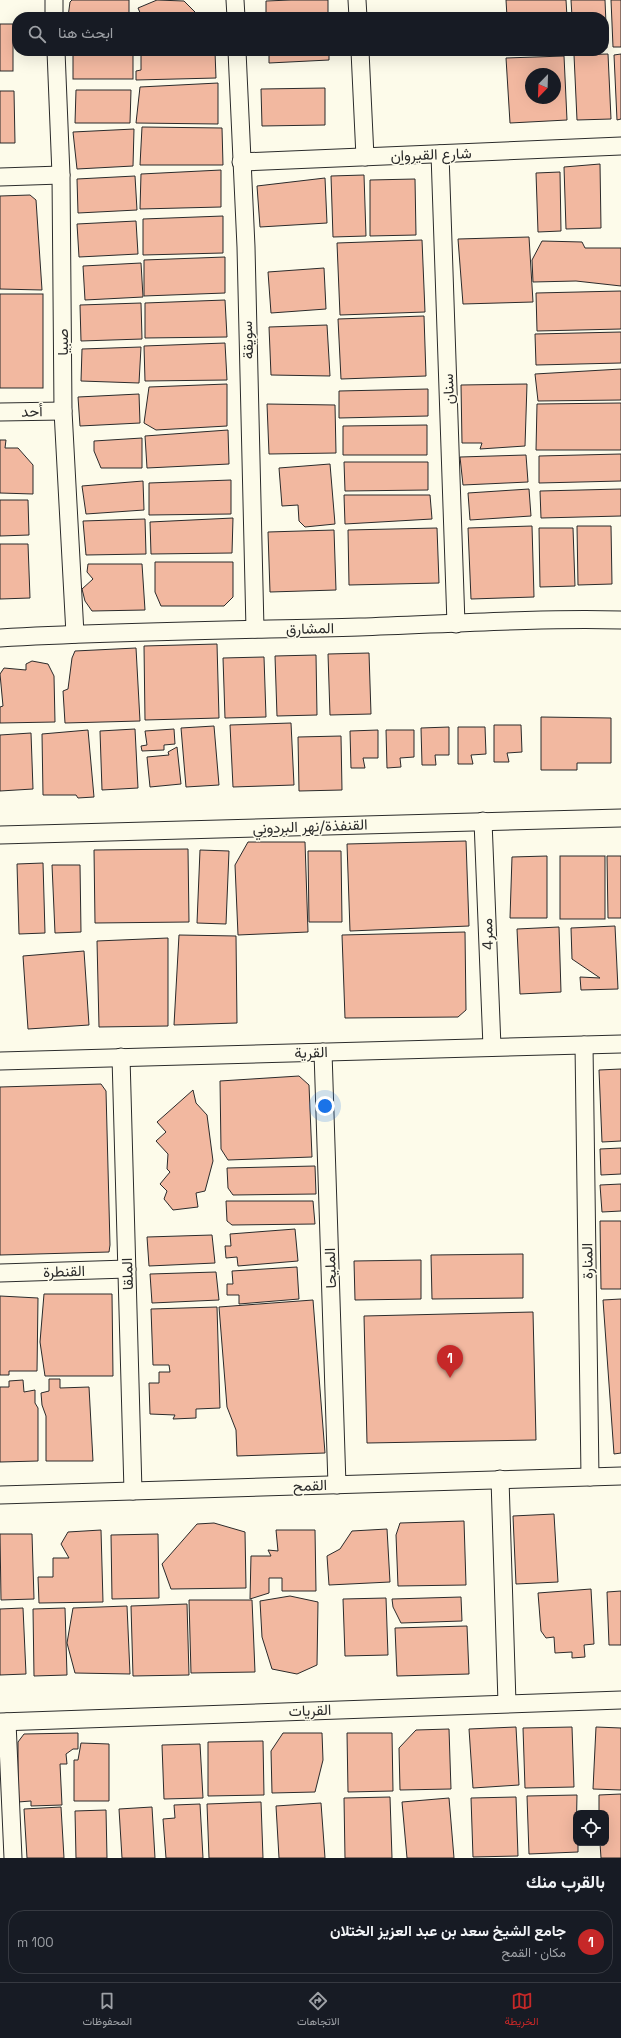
<!DOCTYPE html>
<html lang="ar">
<meta charset="utf-8">
<style>
:root{--surface:#171b24;--page:#20242c;--text:#f1f3f6;--muted:#9ea1a6;--line:#363941;--accent:#c62828}
body{margin:0;font-family:"Space Grotesk",Vazirmatn,sans-serif;background:var(--page);color:var(--text);direction:rtl}
.controls{position:absolute;right:12px;bottom:12px;display:grid;overflow:hidden;border-radius:8px;box-shadow:0 4px 16px #0002}
.controls button{width:36px;height:36px;display:grid;place-items:center;padding:0;border:0;border-bottom:1px solid var(--line);background:var(--surface);color:var(--text);font:20px sans-serif}
.compass{position:absolute;left:525px;top:68px;width:36px;height:36px;border-radius:50%;background:var(--surface);box-shadow:0 4px 16px #0002;rotate:203deg}
.you{position:absolute;left:325px;top:1106px;width:14px;height:14px;margin:-10px;border:3px solid #fff;border-radius:50%;background:#1a73e8;box-shadow:0 0 0 6px #1a73e833}
.badge{display:grid;place-items:center;width:26px;height:26px;border-radius:50%;background:var(--accent);color:#fff;font-size:13px;font-weight:700}
.pin{position:absolute;translate:-50% -33px;filter:drop-shadow(0 1px 2px #0008)}
.pin::after{content:'';position:absolute;top:21px;width:14px;height:12px;background:inherit;clip-path:polygon(0 0,100% 0,50% 100%)}
.list{margin:0;padding:0;list-style:none}
h2{display:flex;justify-content:space-between;align-items:center;height:52px;margin:0;padding:0 16px;font-size:17px}
h2 small{font-size:13px;font-weight:400;color:var(--muted)}
.list li{display:grid;grid-template-columns:26px 1fr auto;gap:12px;align-items:center;box-sizing:border-box;height:64px;margin:0 8px 8px;padding:0 8px;border:1px solid var(--line);border-radius:16px}
.list b{display:block;font-size:15px;white-space:nowrap}
.list p{margin:0;font-size:13px;white-space:nowrap;color:var(--muted)}
.list em{font-size:13px;font-style:normal;color:var(--muted)}
.icon{flex:none;width:22px;height:22px;fill:none;stroke:currentColor;stroke-width:2;stroke-linecap:round;stroke-linejoin:round}
.map{position:relative;flex:none;width:621px;height:1858px;overflow:hidden;direction:ltr}
.search{position:absolute;background:var(--surface);box-shadow:0 4px 16px #0002;left:12px;right:12px;top:12px;height:44px;display:flex;align-items:center;gap:10px;box-sizing:border-box;padding:0 14px;border-radius:16px;color:var(--muted);font-size:15px}
.sheet{height:124px;background:var(--surface)}
nav{display:flex;justify-content:space-around;align-items:center;box-sizing:border-box;height:56px;border-top:1px solid var(--line);background:var(--surface);font-size:11px;color:var(--muted)}
nav a{display:grid;justify-items:center;gap:2px}
nav .on{color:var(--accent)}
.map>svg:first-child{display:block}
</style>
<div class="map">
<svg width="621" height="1858" viewBox="0 0 621 1858">
<rect width="100%" height="100%" fill="#fdfbea"/>
<g fill="#f2b8a0" stroke="#2b2b2b" fill-rule="evenodd">
<path d="M72,0H129V17H68L70,2Z"/>
<path d="M157,0L184,1L197,14V17H142L138,8Z"/>
<path d="M291,0H328V17H266V1Z"/>
<path d="M506,0H566L567,17H507Z"/>
<path d="M571,0H605L607,48H604V17H572Z"/>
<path d="M611,0H621V47H613Z"/>
<rect x="0" y="24" width="13" height="47"/>
<rect x="73" y="51" width="60" height="28"/>
<path d="M269,51H329V60L269,63Z"/>
<path d="M141,52H215L216,78L136,80V71L141,70Z"/>
<path d="M608,54L611,119L577,120L574,55Z"/>
<path d="M621,54V119L617,120L614,55Z"/>
<path d="M564,56L567,120L510,123L506,58ZM531,74H555V98H531Z"/>
<path d="M218,83V124L136,123L140,87Z"/>
<path d="M325,88V125L262,126L261,89Z"/>
<path d="M76,90H131L130,123H75Z"/>
<path d="M0,91H14L15,143H0Z"/>
<path d="M142,127L222,128L223,165H140Z"/>
<path d="M134,129L133,166L77,169L73,132Z"/>
<path d="M600,164L601,228L566,229L564,167Z"/>
<path d="M221,170V207L140,209L141,174Z"/>
<path d="M560,172L561,231L538,232L536,173Z"/>
<path d="M364,175L366,236L333,237L331,176Z"/>
<path d="M135,176L137,210L78,213L77,179Z"/>
<path d="M325,178L327,223L260,227L257,186Z"/>
<path d="M415,179L416,235L370,236V180Z"/>
<path d="M30,195L36,200L42,290L0,289V196Z"/>
<path d="M223,216V253L143,255V219Z"/>
<path d="M136,221L138,254L79,257L77,224Z"/>
<path d="M529,237L533,302L463,304L458,239Z"/>
<path d="M422,240L425,312L340,315L337,243Z"/>
<path d="M542,241L582,242L585,248H621V286L576,281L533,282L532,260Z"/>
<path d="M225,257V293L144,296V260Z"/>
<path d="M141,263L143,297L85,300L83,266Z"/>
<path d="M324,268L326,309L271,313L268,272Z"/>
<path d="M621,291V329L537,331L536,293Z"/>
<rect x="0" y="294" width="43" height="94"/>
<path d="M225,300L227,337L145,338V303Z"/>
<path d="M141,303L142,339L81,341L80,305Z"/>
<path d="M424,316L426,376L341,379L338,319Z"/>
<path d="M327,325L330,376L271,375L269,327Z"/>
<path d="M621,332V363L536,365L535,334Z"/>
<path d="M225,343L227,380L145,381L144,346Z"/>
<path d="M141,347L139,383L81,381L82,349Z"/>
<path d="M621,369V400L538,401L535,374Z"/>
<path d="M227,384V426L156,430L144,423L149,387Z"/>
<path d="M527,384L525,446L480,449L482,443H462L461,385Z"/>
<path d="M428,389V416L339,418V391Z"/>
<path d="M139,394L140,423L80,426L78,397Z"/>
<path d="M621,403V450H536L537,404Z"/>
<path d="M267,404L335,405L336,453L269,454Z"/>
<path d="M427,425V455H343V426Z"/>
<path d="M228,430L229,464L147,468L145,436Z"/>
<path d="M142,438V468H101L94,451V441Z"/>
<path d="M0,440H6L5,448H18L33,465V494L0,493Z"/>
<path d="M621,454V481L539,483V456Z"/>
<path d="M526,455L528,482L463,485L460,457Z"/>
<path d="M344,462H428V490L345,491Z"/>
<path d="M330,464L335,524L305,527L299,521L298,505L282,506L279,468Z"/>
<path d="M231,480V514L149,515V483Z"/>
<path d="M143,481L144,510L86,514L82,486Z"/>
<path d="M529,489L531,516L470,520L468,493Z"/>
<path d="M621,489V516L541,518L540,491Z"/>
<path d="M344,495H430L432,519L345,524Z"/>
<path d="M0,500H28L29,535L0,536Z"/>
<path d="M233,518L232,553L151,554L150,522Z"/>
<path d="M145,519L146,554L86,555L83,521Z"/>
<path d="M532,526L534,597L471,599L468,528Z"/>
<path d="M577,526H611L612,584L578,585Z"/>
<path d="M437,528L439,583L349,585L348,530Z"/>
<path d="M539,528H573L575,586L540,587Z"/>
<path d="M334,530L336,590L270,592L268,532Z"/>
<path d="M0,544H28L30,598L0,599Z"/>
<path d="M155,562H233V597L224,606H161L155,592Z"/>
<path d="M88,564H142L145,610L92,611L85,601L82,589L93,579L87,572Z"/>
<path d="M217,644L219,718L145,720L144,646Z"/>
<path d="M136,648L140,721L65,723L63,691L68,689L72,658L75,651Z"/>
<path d="M369,653L371,714L330,715L328,654Z"/>
<path d="M316,655L317,715L277,716L275,656Z"/>
<path d="M264,657L266,717L225,718L223,658Z"/>
<path d="M32,661L48,664L54,676L55,722L0,723V707L3,706L0,674L4,668L26,670V664Z"/>
<path d="M541,717L611,718V763H577V770H541Z"/>
<path d="M291,723L294,785L233,787L230,725Z"/>
<path d="M494,725H521L522,752L507,753L509,762H494Z"/>
<path d="M214,726L219,785L186,787L181,728Z"/>
<path d="M449,727V755H435L436,765H422L421,728Z"/>
<path d="M458,727H485L486,754L471,755L473,764H458Z"/>
<path d="M135,729L138,788L102,790L100,731Z"/>
<path d="M174,729L175,744L164,745V750L142,751L141,746L147,745L145,731Z"/>
<path d="M88,730L94,797L78,798L76,795H43L42,734Z"/>
<path d="M378,730V758H363L365,768H351L350,731Z"/>
<path d="M386,730H414V757L400,758L401,767L387,768Z"/>
<path d="M31,733L33,789L0,791V735Z"/>
<path d="M341,736L342,790L299,791L298,737Z"/>
<path d="M177,747L181,784L150,787L147,757L169,755L168,752Z"/>
<path d="M466,841L469,926L350,931L347,844Z"/>
<path d="M248,842H305L308,932L238,935L235,865Z"/>
<path d="M188,849L189,922L95,923L94,850Z"/>
<path d="M200,850L229,851L226,924L197,923Z"/>
<path d="M308,851H341L342,922H309Z"/>
<path d="M547,856V918H510L512,857Z"/>
<rect x="560" y="856" width="45" height="63"/>
<path d="M607,856H621V918H608Z"/>
<path d="M43,863L45,933L19,934L17,864Z"/>
<path d="M52,865H80L81,932L55,933Z"/>
<path d="M615,926L618,989L581,990L580,977L600,978L572,959L571,928Z"/>
<path d="M559,927L561,992L520,994L517,929Z"/>
<path d="M465,932L466,1010L458,1017L345,1018L342,935Z"/>
<path d="M179,935L236,936L237,1023L174,1025Z"/>
<path d="M168,938V1026L99,1027L97,941Z"/>
<path d="M84,951L89,1025L28,1029L23,956Z"/>
<path d="M621,1069V1141L602,1142L599,1070Z"/>
<path d="M299,1076L309,1085L312,1157L228,1160L221,1149L220,1081Z"/>
<path d="M101,1084L106,1091L110,1245L109,1252L0,1255V1087Z"/>
<path d="M193,1090L196,1103L207,1115L213,1161L205,1191L196,1193L198,1207L173,1210L164,1199L167,1191L160,1184L170,1172L167,1169L168,1154L156,1141L166,1132L157,1122Z"/>
<path d="M621,1148V1174L601,1175L600,1149Z"/>
<path d="M315,1166L316,1194L233,1195L228,1188L227,1168Z"/>
<path d="M621,1184V1211L602,1212L600,1185Z"/>
<path d="M226,1201H313L315,1224L232,1225L227,1221Z"/>
<path d="M600,1221H621V1289H601Z"/>
<path d="M295,1229L298,1261L238,1266L237,1257L226,1258L225,1246H231L230,1234Z"/>
<path d="M212,1235L215,1263L149,1266L147,1237Z"/>
<path d="M523,1254V1298L432,1299L431,1255Z"/>
<path d="M421,1260V1299L355,1300L354,1261Z"/>
<path d="M297,1267L299,1299L239,1304V1295H227V1284H233L232,1271Z"/>
<path d="M216,1272L219,1300L152,1303L150,1274Z"/>
<path d="M44,1294H112L113,1376H45L40,1342Z"/>
<path d="M0,1296L38,1298L37,1371H9V1375H0Z"/>
<path d="M621,1299V1453L614,1454L603,1300Z"/>
<path d="M313,1300L325,1453L237,1456L236,1430L227,1407L219,1307Z"/>
<path d="M217,1307L220,1408L196,1409V1418L173,1419L175,1415L150,1414L149,1383H159V1372H170L169,1365H153L151,1309Z"/>
<path d="M533,1312L536,1440L367,1443L364,1316Z"/>
<path d="M49,1379H60V1388L89,1387L93,1461H46V1416L42,1405L41,1393L49,1391Z"/>
<path d="M23,1380L24,1392L35,1390V1403L38,1408V1461L0,1462V1387H9V1381Z"/>
<path d="M554,1514L558,1582L516,1584L513,1516Z"/>
<path d="M464,1521L466,1585L398,1586L396,1535L400,1523Z"/>
<path d="M214,1523L245,1532L246,1588L171,1589L162,1564L197,1524Z"/>
<path d="M387,1529L390,1582L329,1585L327,1556L340,1549L352,1531Z"/>
<path d="M101,1530L103,1602L39,1603L38,1577H53V1558H69L61,1544L68,1532Z"/>
<path d="M276,1530H315L316,1591H282V1578H269V1593L250,1599L251,1556H271L268,1550L278,1551Z"/>
<path d="M0,1534H32L34,1599L1,1600Z"/>
<path d="M158,1534L159,1598L112,1599L111,1535Z"/>
<path d="M591,1589L594,1644L584,1645L585,1657L572,1658V1652L555,1653L554,1637L546,1638L541,1631L538,1593Z"/>
<path d="M621,1591V1645H609L607,1592Z"/>
<path d="M290,1596L318,1602L317,1665L297,1674L272,1669L262,1637L260,1601Z"/>
<path d="M461,1597L462,1621L401,1623L393,1607L392,1599Z"/>
<path d="M386,1598L388,1655L345,1656L343,1599Z"/>
<path d="M189,1600H252L255,1672L191,1673Z"/>
<path d="M187,1604L189,1675L133,1676L131,1606Z"/>
<path d="M127,1606L130,1674L75,1673L67,1643L73,1608Z"/>
<path d="M23,1608L26,1674L0,1675V1609Z"/>
<path d="M65,1608L67,1675L34,1676L33,1609Z"/>
<path d="M467,1626L469,1674L397,1676L395,1628Z"/>
<path d="M516,1727L519,1785L473,1788L469,1729Z"/>
<path d="M572,1727L574,1787L525,1788L523,1728Z"/>
<path d="M596,1727L621,1728V1790L593,1789Z"/>
<path d="M449,1729L451,1789L400,1790L399,1748L416,1730Z"/>
<path d="M78,1733V1749H73L66,1754L67,1764H60L62,1805L31,1806V1801L18,1802V1742L24,1734Z"/>
<path d="M283,1733H322L323,1760L315,1792L272,1793L271,1751Z"/>
<path d="M347,1733H392L393,1791L348,1792Z"/>
<path d="M263,1741L264,1795L208,1796V1742Z"/>
<path d="M81,1743L109,1744V1801H74V1760H78Z"/>
<path d="M200,1744L203,1798L164,1799L162,1745Z"/>
<path d="M621,1794V1858H601L600,1843H606V1813H599V1795Z"/>
<path d="M577,1795L576,1843H578V1852L529,1854L527,1796Z"/>
<path d="M390,1797L392,1858H345L344,1798Z"/>
<path d="M516,1797L518,1856L473,1857L471,1798Z"/>
<path d="M449,1798L454,1858H407L402,1802Z"/>
<path d="M261,1802L263,1858H209L207,1804Z"/>
<path d="M321,1803L325,1858H279L276,1806Z"/>
<path d="M200,1804L203,1858H166L163,1819L175,1818L174,1805Z"/>
<path d="M61,1807L64,1858H27L24,1809Z"/>
<path d="M152,1807L155,1858H122L119,1809Z"/>
<path d="M106,1810L107,1858H76L75,1811Z"/>
</g>
<g fill="none" stroke-linecap="round" stroke-linejoin="round">
<g stroke="#2b2b2b" stroke-width="19">
<g id="minor">
<path d="M54,0V17"/>
<path d="M235,0L236,17"/>
<path d="M357,0L358,17"/>
<path d="M56,51L61,175L63,411L75,634"/>
<path d="M237,51L246,247L255,629"/>
<path d="M360,51L365,157"/>
<path d="M440,154L456,624"/>
<path d="M241,162L621,146"/>
<path d="M0,177L61,175"/>
<path d="M0,412L63,411"/>
<path d="M0,638C119,631 239,630 359,627C446,624 534,618 621,620"/>
<path d="M483,821L492,1047"/>
<path d="M0,835L621,818"/>
<path d="M584,1045L590,1477"/>
<path d="M323,1052L337,1485"/>
<path d="M121,1057L133,1491"/>
<path d="M0,1061L621,1044"/>
<path d="M0,1273L127,1269"/>
<path d="M500,1479L507,1703"/>
<path d="M0,1495L621,1476"/>
<path d="M0,1722L621,1700"/>
<path d="M7,1722L13,1858"/>
</g>
</g>
<use href="#minor" stroke="#fdfbea" stroke-width="17"/>
</g>
<g text-anchor="middle" dominant-baseline="central" stroke-width="3" stroke-linejoin="round" paint-order="stroke">
<g font-size="15" fill="#2b2b2b" stroke="#fdfbea">
<text transform="translate(431 154) rotate(-2)">شارع القيروان</text>
<text transform="translate(247 340) rotate(-92)">سويقة</text>
<text transform="translate(62 342) rotate(-90)">صبيا</text>
<text transform="translate(448 389) rotate(-92)">سنان</text>
<text transform="translate(32 411) rotate(-1)">أحد</text>
<text transform="translate(310 628) rotate(-1)">المشارق</text>
<text transform="translate(310 826) rotate(-2)">القنفذة/نهر البردوني</text>
<text transform="translate(487 934) rotate(-92)">ممر4</text>
<text transform="translate(311 1052) rotate(-2)">القرية</text>
<text transform="translate(587 1261) rotate(-91)">المنارة</text>
<text transform="translate(330 1268) rotate(-92)">المليحا</text>
<text transform="translate(64 1271) rotate(-2)">القنطرة</text>
<text transform="translate(127 1274) rotate(-92)">الملقا</text>
<text transform="translate(310 1485) rotate(-2)">القمح</text>
<text transform="translate(310 1710) rotate(-2)">القريات</text>
</g>
</g>
</svg>
<div class="controls">
<button><svg class="icon" aria-label="locate" viewBox="0 0 24 24"><circle cx="12" cy="12" r="6"/><path d="M12 2v4M12 18v4M2 12h4M18 12h4"/></svg></button>
</div>
<svg class="compass" viewBox="-18 -18 36 36"><path d="M0-13l5 13h-10z" fill="#e53935"/><path d="M0 13l5-13h-10z" fill="#9ea1a6"/></svg>
<div class="you"></div>
<div class="pin badge" style="left:450px;top:1378px">1</div>
<div class="search"><svg class="icon" aria-label="search" viewBox="0 0 24 24"><circle cx="10" cy="10" r="6"/><path d="M15 15l6 6"/></svg>ابحث هنا</div>
</div>
<section class="sheet">
<h2>بالقرب منك<small></small></h2>
<ul class="list">
<li><span class="badge">1</span><div><b>جامع الشيخ سعد بن عبد العزيز الختلان</b><p>مكان · القمح</p></div><em>100 m</em></li>
</ul>
</section>
<nav>
<a class="on"><svg class="icon" aria-label="map" viewBox="0 0 24 24"><path d="M3 6l6-2 6 2 6-2v14l-6 2-6-2-6 2zM9 4v14M15 6v14"/></svg>الخريطة</a>
<a><svg class="icon" aria-label="directions" viewBox="0 0 24 24"><path d="M12 3l9 9-9 9-9-9zM9 14v-3h6M13 9l2 2-2 2"/></svg>الاتجاهات</a>
<a><svg class="icon" aria-label="saved" viewBox="0 0 24 24"><path d="M7 4h10v16l-5-4-5 4z"/></svg>المحفوظات</a>
</nav>
